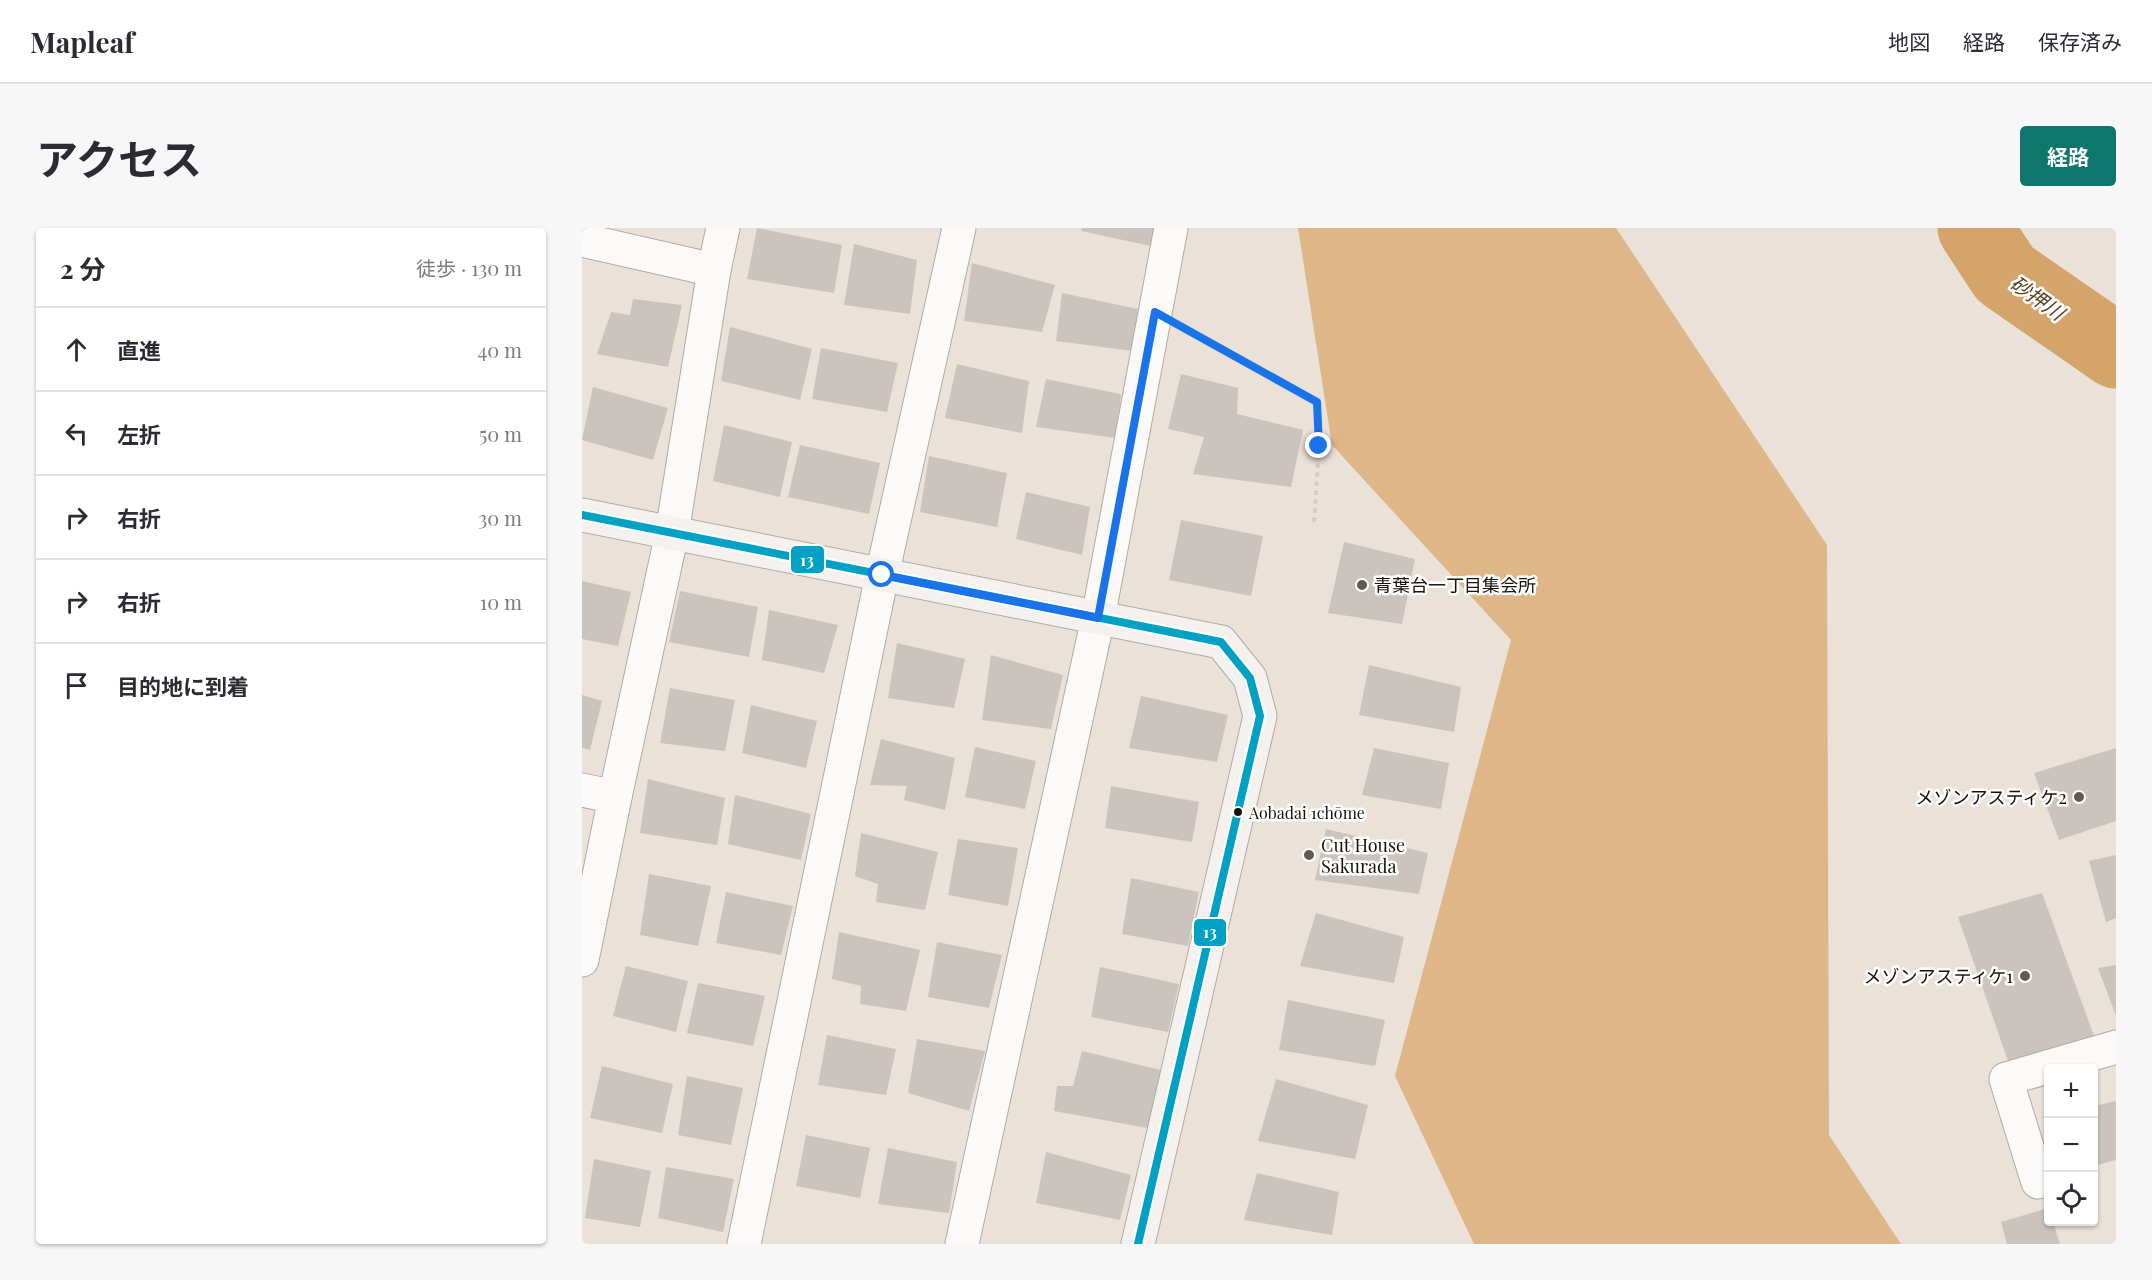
<!DOCTYPE html>
<html lang="ja">
<meta charset="utf-8">
<style>
:root{--surface:#fff;--page:#f7f7f7;--text:#2b2b33;--muted:#7c7c81;--line:#e1e1e2;--accent:#0f766e}
body{margin:0;font-family:"Playfair Display","Noto Sans JP",serif;background:var(--page);color:var(--text)}
.controls{position:absolute;right:18px;bottom:18px;display:grid;overflow:hidden;border-radius:6px;box-shadow:0 2px 4px #0004}
.controls button{width:54px;height:54px;display:grid;place-items:center;padding:0;border:0;border-bottom:2px solid var(--line);background:var(--surface);color:var(--text);font:30px sans-serif}
.stop{position:absolute;width:18px;height:18px;margin:-14px;border:4px solid #1a73e8;border-radius:50%;background:#fff}
.stop.end{background:#1a73e8;border-color:#fff;box-shadow:0 2px 6px #0008}
.list{margin:0;padding:0;list-style:none}
h2{display:flex;justify-content:space-between;align-items:center;height:78px;margin:0;padding:0 24px;font-size:26px}
h2 small{font-size:20px;font-weight:400;color:var(--muted)}
.list li{display:grid;grid-template-columns:39px 1fr auto;gap:18px;align-items:center;box-sizing:border-box;height:84px;padding:0 24px;border-top:2px solid var(--line)}
.list b{display:block;font-size:22px;white-space:nowrap}
.list em{font-size:20px;font-style:normal;color:var(--muted)}
.icon{flex:none;width:33px;height:33px;fill:none;stroke:currentColor;stroke-width:2;stroke-linecap:round;stroke-linejoin:round}
.map{position:relative;flex:none;width:1534px;height:1016px;overflow:hidden;border-radius:6px}
header{display:flex;align-items:center;gap:36px;box-sizing:border-box;height:84px;padding:0 30px;background:var(--surface);border-bottom:2px solid var(--line)}
header strong{font-size:28px}
nav{display:flex;gap:33px;margin-inline-start:auto;font-size:21px}
.intro{display:flex;align-items:center;justify-content:space-between;box-sizing:border-box;height:144px;padding:0 36px}
h1{margin:0;font-size:42px}
.button{padding:15px 27px;border-radius:6px;background:var(--accent);color:#fff;font-size:21px;font-weight:700}
main{display:flex;gap:36px;padding:0 36px}
aside{flex:1;background:var(--surface);border-radius:6px;box-shadow:0 2px 4px #0004}
.map>svg:first-child{display:block}
</style>
<header>
<strong>Mapleaf</strong>
<nav><a>地図</a><a>経路</a><a>保存済み</a></nav>
</header>
<div class="intro"><h1>アクセス</h1><a class="button">経路</a></div>
<main>
<aside>
<h2>2 分<small>徒歩 · 130 m</small></h2>
<ul class="list">
<li><svg class="icon" aria-label="ahead" viewBox="0 0 24 24"><path d="M12 20V5M6 11l6-6 6 6"/></svg><div><b>直進</b></div><em>40 m</em></li>
<li><svg class="icon" aria-label="left" viewBox="0 0 24 24"><path d="M17 20v-9H6M10 6l-5 5 5 5"/></svg><div><b>左折</b></div><em>50 m</em></li>
<li><svg class="icon" aria-label="right" viewBox="0 0 24 24"><path d="M7 20v-9h11M14 6l5 5-5 5"/></svg><div><b>右折</b></div><em>30 m</em></li>
<li><svg class="icon" aria-label="right" viewBox="0 0 24 24"><path d="M7 20v-9h11M14 6l5 5-5 5"/></svg><div><b>右折</b></div><em>10 m</em></li>
<li><svg class="icon" aria-label="arrive" viewBox="0 0 24 24"><path d="M6 21V4h12l-3 4 3 4H6"/></svg><div><b>目的地に到着</b></div></li>
</ul>
</aside>
<div class="map">
<svg width="1534" height="1016" viewBox="0 0 1534 1016">
<rect width="100%" height="100%" fill="#eae1d8"/>
<path fill="#deb688" d="M716,0H1034L1245,317L1247,907L1319,1016H892L813,848L929,412L750,217Z"/>
<g fill="none" stroke-linecap="round" stroke-linejoin="round">
<path stroke="#d4a46b" stroke-width="75" d="M1393,0L1423,46L1534,123"/>
</g>
<g fill="#cbc4be">
<path d="M175,0L260,17L252,65L165,51Z"/>
<path d="M500,0H572L569,18L499,3Z"/>
<path d="M272,16L335,32L328,86L262,77Z"/>
<path d="M390,35L473,57L460,104L382,93Z"/>
<path d="M480,65L556,81L551,123L474,113Z"/>
<path d="M51,71L100,77L86,139L15,126L29,84L48,87Z"/>
<path d="M148,99L230,121L218,172L139,153Z"/>
<path d="M239,120L316,135L305,184L230,171Z"/>
<path d="M375,136L447,153L440,205L363,190Z"/>
<path d="M599,146L656,160L655,186L721,202L709,259L611,246L622,209L586,201Z"/>
<path d="M464,151L539,166L534,210L454,199Z"/>
<path d="M11,159L86,180L71,232L0,212Z"/>
<path d="M142,197L210,214L198,269L131,253Z"/>
<path d="M218,217L298,235L287,286L206,269Z"/>
<path d="M347,228L425,245L415,299L338,284Z"/>
<path d="M444,264L508,279L500,327L434,311Z"/>
<path d="M599,292L681,308L669,368L587,352Z"/>
<path d="M762,314L833,331L820,396L746,385Z"/>
<path d="M0,353L49,364L36,418L0,411Z"/>
<path d="M98,363L176,379L167,429L87,414Z"/>
<path d="M187,382L256,397L242,445L180,432Z"/>
<path d="M315,415L383,431L372,480L306,470Z"/>
<path d="M409,427L481,447L469,501L400,492Z"/>
<path d="M787,437L879,459L872,504L777,487Z"/>
<path d="M88,460L153,472L143,523L78,515Z"/>
<path d="M0,467L20,473L8,522L0,520Z"/>
<path d="M559,468L646,487L635,534L547,520Z"/>
<path d="M169,477L235,493L224,540L160,525Z"/>
<path d="M299,511L373,530L363,582L322,572L325,558L288,557Z"/>
<path d="M393,519L454,533L443,581L383,569Z"/>
<path d="M792,520L867,535L859,581L780,567Z"/>
<path d="M1534,520V593L1477,612L1452,545Z"/>
<path d="M66,551L143,570L135,617L58,605Z"/>
<path d="M529,558L617,574L610,614L523,600Z"/>
<path d="M153,567L229,586L219,632L146,616Z"/>
<path d="M744,601L846,625L837,666L733,652Z"/>
<path d="M279,605L356,624L343,682L294,674L296,656L273,648Z"/>
<path d="M376,611L436,620L426,678L366,667Z"/>
<path d="M1534,627V690L1524,694L1507,633Z"/>
<path d="M67,646L129,658L116,718L58,707Z"/>
<path d="M549,650L617,664L606,718L540,706Z"/>
<path d="M144,664L211,678L199,727L134,715Z"/>
<path d="M1460,665L1512,808L1426,833L1376,689Z"/>
<path d="M734,685L822,709L812,755L718,738Z"/>
<path d="M257,704L338,722L324,783L278,776L279,758L250,751Z"/>
<path d="M355,714L420,727L407,780L346,769Z"/>
<path d="M1534,737V788L1516,740Z"/>
<path d="M44,738L106,753L94,804L31,788Z"/>
<path d="M518,739L597,756L586,804L509,789Z"/>
<path d="M116,755L183,768L171,818L105,805Z"/>
<path d="M706,772L803,792L793,838L697,822Z"/>
<path d="M245,807L314,821L304,867L236,857Z"/>
<path d="M335,811L403,823L387,883L326,865Z"/>
<path d="M500,823L583,843L571,901L472,883L475,858H491Z"/>
<path d="M20,838L91,856L80,905L8,890Z"/>
<path d="M105,848L161,860L149,917L96,907Z"/>
<path d="M694,851L786,877L773,931L676,913Z"/>
<path d="M1534,873V932L1512,938V878Z"/>
<path d="M224,907L288,920L278,970L214,958Z"/>
<path d="M306,920L375,934L367,985L296,976Z"/>
<path d="M464,924L549,947L538,992L454,975Z"/>
<path d="M12,931L69,943L58,999L3,990Z"/>
<path d="M84,939L152,951L141,1004L76,990Z"/>
<path d="M675,945L757,964L750,1007L662,992Z"/>
<path d="M1466,980V994H1471L1478,1016H1425L1419,994Z"/>
</g>
<g fill="none" stroke-linecap="round" stroke-linejoin="round">
<g stroke="#b1aba3" stroke-width="35">
<g id="street">
<path d="M0,12L132,42"/>
<path d="M0,562L33,569L0,732"/>
<path d="M33,569L90,305L132,42L141,0"/>
<path d="M1456,954L1424,851L1534,819"/>
<path d="M162,1016L300,347L377,0"/>
<path d="M380,1016L516,390L589,0"/>
</g>
</g>
<g stroke="#b1aba3" stroke-width="35">
<path id="secondary" d="M0,287L639,414L668,450L678,488L556,1016"/>
</g>
<path stroke="#d0cdca" stroke-width="4" stroke-dasharray="4.5 4.5" stroke-linecap="butt" d="M608,103L735,174L737,218L732,297"/>
<use href="#street" stroke="#fcfaf9" stroke-width="33"/>
<use href="#secondary" stroke="#f4f1ee" stroke-width="33"/>
<g stroke="#fff" stroke-width="12">
<path id="bus-1" d="M0,287L639,414L668,450L678,488L556,1016"/>
</g>
<use href="#bus-1" stroke="#01a1c4" stroke-width="8"/>
</g>
<g fill="none" stroke-linecap="round" stroke-linejoin="round">
<path stroke="#1a73e8" stroke-width="8" d="M300,347L516,390L573,84L735,174L737,218"/>
</g>
<g fill="#605a53" stroke="#fff" stroke-width="2">
<circle cx="780" cy="357" r="6"/>
<circle cx="1497" cy="569" r="6"/>
<circle cx="727" cy="627" r="6"/>
<circle cx="1443" cy="748" r="6"/>
</g>
<circle fill="#16110b" stroke="#fff" stroke-width="2" cx="656" cy="584" r="5"/>
<g text-anchor="middle" dominant-baseline="central" stroke-width="5" stroke-linejoin="round" paint-order="stroke">
<g font-size="16" fill="#16110b" stroke="#fff" text-anchor="start">
<text x="667" y="584">Aobadai 1chōme</text>
</g>
<g font-size="18" fill="#16110b" stroke="#fff" text-anchor="start">
<text x="792" y="357">青葉台一丁目集会所</text>
<text x="1485" y="569" text-anchor="end">メゾンアスティケ2</text>
<text x="739" y="617">Cut House<tspan x="739" dy="21">Sakurada</tspan></text>
<text x="1431" y="748" text-anchor="end">メゾンアスティケ1</text>
</g>
<g font-size="20" font-style="italic" fill="#5b3f1f" stroke="#fff">
<text transform="translate(1456 69) rotate(35)">砂押川</text>
</g>
</g>
<g stroke="#fff" stroke-width="2">
<rect x="208" y="317" width="35" height="29" rx="6" fill="#01a1c4"/>
<rect x="611" y="690" width="34" height="29" rx="6" fill="#01a1c4"/>
</g>
<g font-size="16" text-anchor="middle" font-weight="bold" fill="#fff">
<text x="225" y="338">13</text>
<text x="628" y="710">13</text>
</g>
</svg>
<div class="controls">
<button>+</button>
<button>−</button>
<button><svg class="icon" aria-label="locate" viewBox="0 0 24 24"><circle cx="12" cy="12" r="6"/><path d="M12 2v4M12 18v4M2 12h4M18 12h4"/></svg></button>
</div>
<div class="stop" style="left:300px;top:347px"></div>
<div class="stop end" style="left:737px;top:218px"></div>
</div>
</main>
